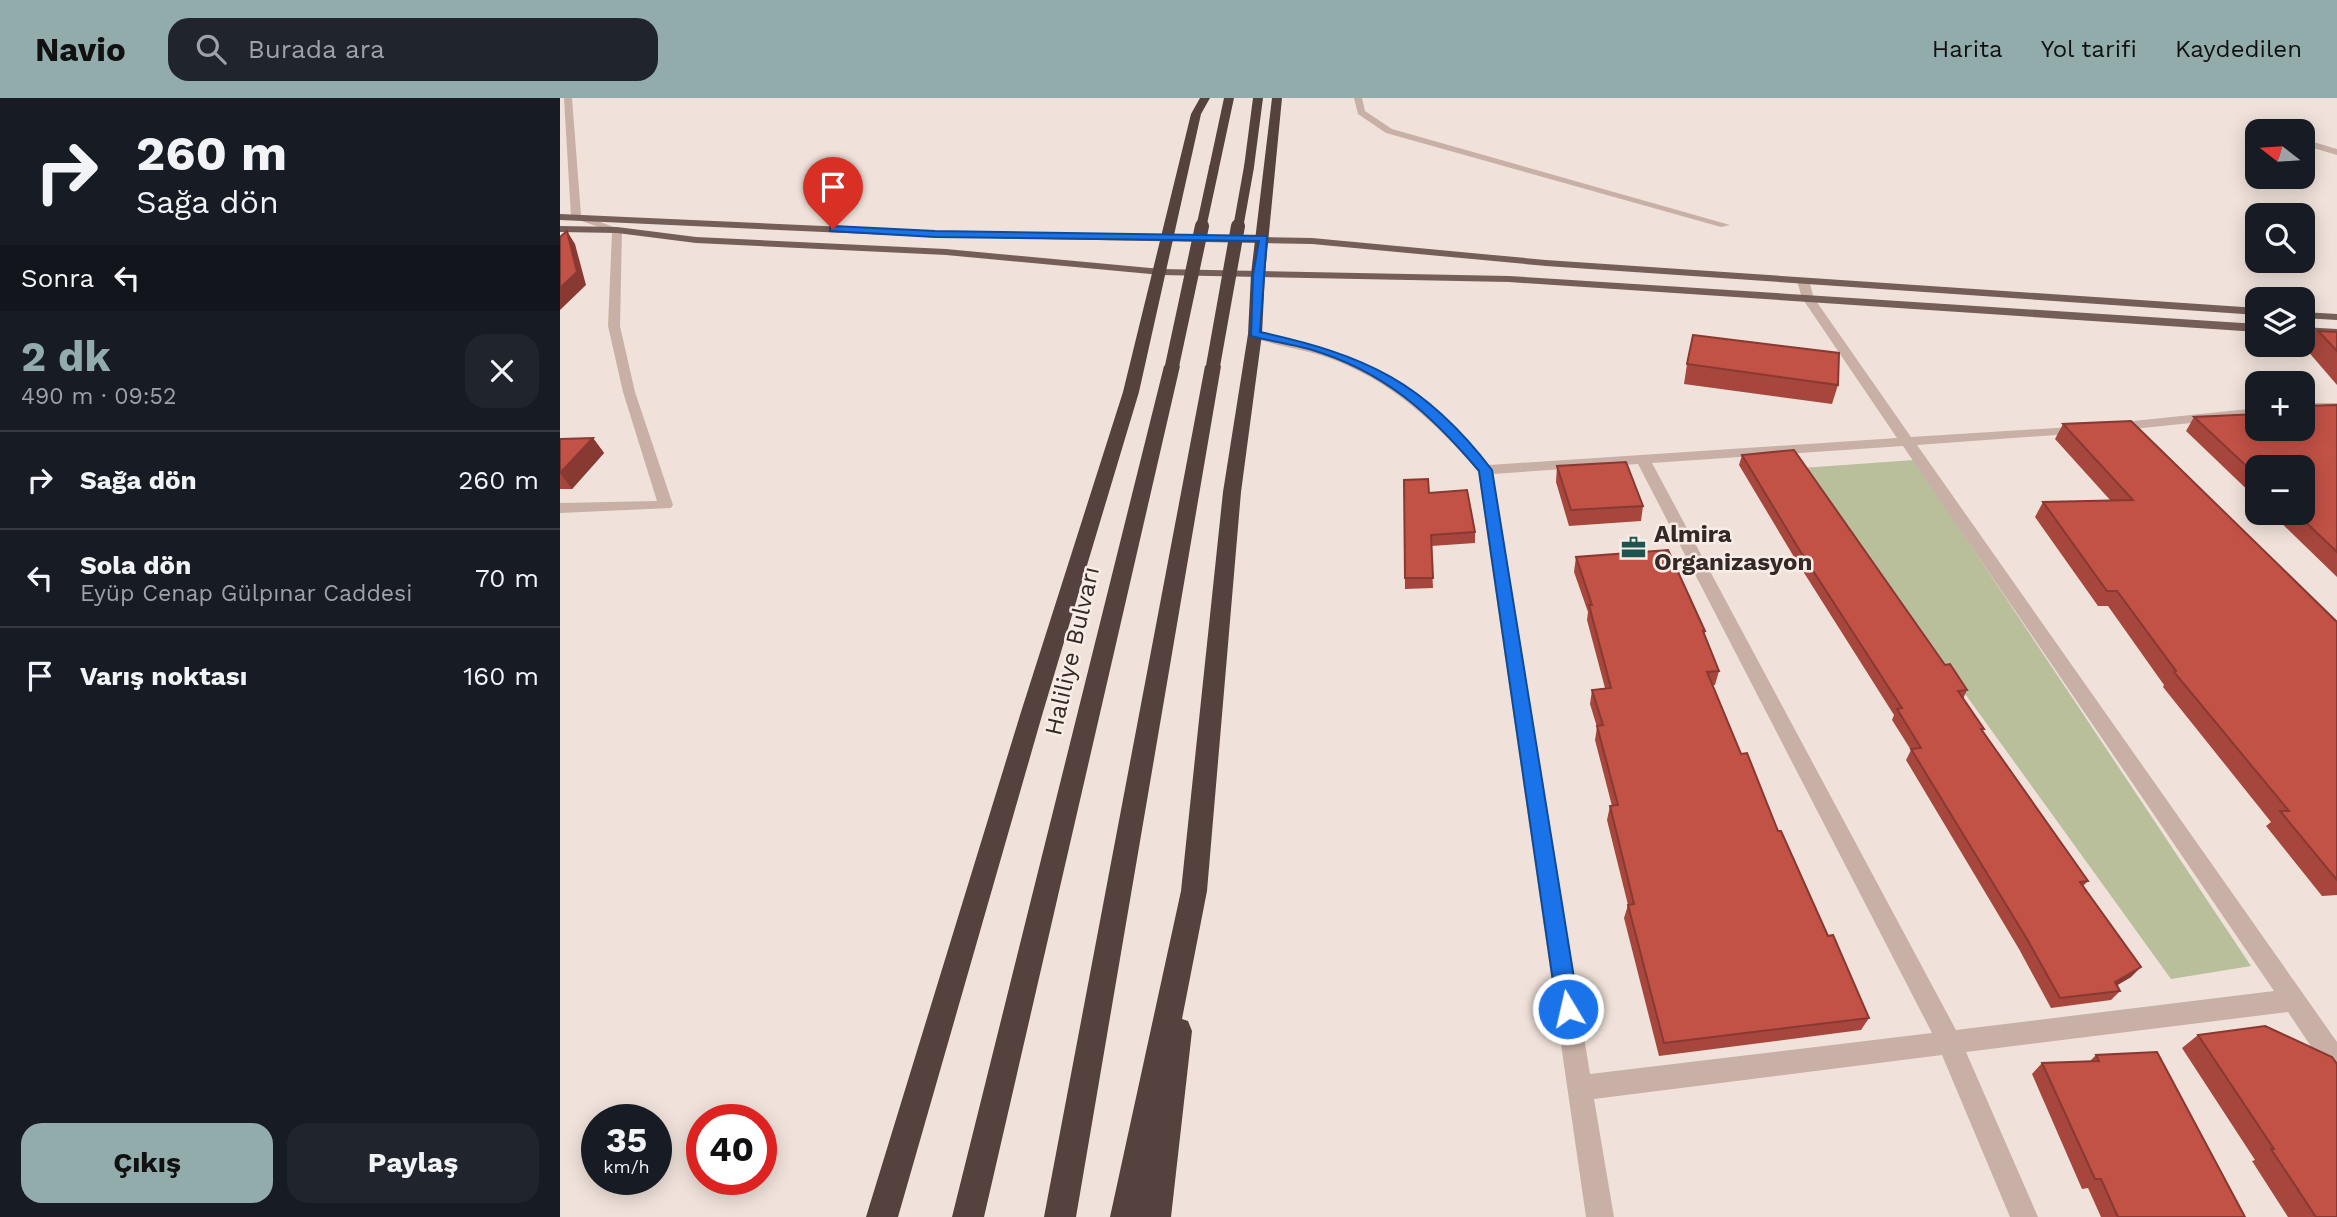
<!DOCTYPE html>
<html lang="tr">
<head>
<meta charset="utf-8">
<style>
	:root { --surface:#171b24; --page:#20242c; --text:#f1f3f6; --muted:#9ea1a6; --line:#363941; --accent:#92abab }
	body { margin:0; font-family:"Work Sans",sans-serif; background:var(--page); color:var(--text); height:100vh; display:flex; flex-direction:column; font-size:26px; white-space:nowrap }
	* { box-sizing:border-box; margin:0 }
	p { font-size:23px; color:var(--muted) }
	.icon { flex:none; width:38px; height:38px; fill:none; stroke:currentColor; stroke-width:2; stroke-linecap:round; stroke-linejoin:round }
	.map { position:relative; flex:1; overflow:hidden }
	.side { display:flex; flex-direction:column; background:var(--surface); width:560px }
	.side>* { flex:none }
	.top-card { background:#171b24; color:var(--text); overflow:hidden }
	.needle { width:46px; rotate:287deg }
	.buttons { position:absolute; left:1685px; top:21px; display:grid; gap:14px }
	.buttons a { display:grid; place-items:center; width:70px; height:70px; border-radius:14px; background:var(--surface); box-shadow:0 4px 18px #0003; font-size:35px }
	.speed { position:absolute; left:21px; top:1006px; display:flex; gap:14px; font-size:35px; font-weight:700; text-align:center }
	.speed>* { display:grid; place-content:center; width:91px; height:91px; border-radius:50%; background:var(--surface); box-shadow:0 4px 18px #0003; line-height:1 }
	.speed small { font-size:18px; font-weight:400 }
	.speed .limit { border:10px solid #d22; background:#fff; color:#111 }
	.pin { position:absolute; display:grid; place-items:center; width:60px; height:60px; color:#fff; margin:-72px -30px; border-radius:50% 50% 50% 0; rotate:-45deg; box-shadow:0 0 7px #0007 }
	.pin .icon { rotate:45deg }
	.me { position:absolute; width:77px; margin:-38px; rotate:351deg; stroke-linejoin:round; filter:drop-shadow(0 0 5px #0008) }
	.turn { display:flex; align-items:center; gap:24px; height:147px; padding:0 21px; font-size:32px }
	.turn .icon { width:91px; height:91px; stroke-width:2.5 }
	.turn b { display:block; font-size:49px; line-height:60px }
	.then { display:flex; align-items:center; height:66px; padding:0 21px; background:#0003; gap:14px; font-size:26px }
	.round { display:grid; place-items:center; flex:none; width:74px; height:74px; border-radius:21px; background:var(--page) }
	.summary { display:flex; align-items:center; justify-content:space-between; height:119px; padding:0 21px }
	h1 { font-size:42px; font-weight:700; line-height:52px; color:var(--accent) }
	.primary-button { display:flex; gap:14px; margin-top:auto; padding:14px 21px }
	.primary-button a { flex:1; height:80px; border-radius:21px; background:var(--accent); color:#111; font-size:28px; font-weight:700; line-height:80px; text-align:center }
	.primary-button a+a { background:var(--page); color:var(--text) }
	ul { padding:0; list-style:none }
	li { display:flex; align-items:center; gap:21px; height:98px; padding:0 21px; border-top:2px solid var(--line) }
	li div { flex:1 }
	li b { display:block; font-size:26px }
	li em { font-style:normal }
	header { display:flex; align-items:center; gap:42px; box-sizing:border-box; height:98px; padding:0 35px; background:var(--accent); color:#111 }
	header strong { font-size:33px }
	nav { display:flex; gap:38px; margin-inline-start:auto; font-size:24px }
	.search { width:490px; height:63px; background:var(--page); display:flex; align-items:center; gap:18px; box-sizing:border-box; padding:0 24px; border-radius:21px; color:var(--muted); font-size:26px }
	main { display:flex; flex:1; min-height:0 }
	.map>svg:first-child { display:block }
</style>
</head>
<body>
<header>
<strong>Navio</strong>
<div class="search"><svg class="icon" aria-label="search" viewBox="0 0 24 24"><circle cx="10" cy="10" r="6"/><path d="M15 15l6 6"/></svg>Burada ara</div>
<nav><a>Harita</a><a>Yol tarifi</a><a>Kaydedilen</a></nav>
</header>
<main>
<section class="side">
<div class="top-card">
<div class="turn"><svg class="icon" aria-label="right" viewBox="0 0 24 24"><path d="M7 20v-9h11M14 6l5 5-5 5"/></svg><div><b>260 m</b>Sağa dön</div></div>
<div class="then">Sonra<svg class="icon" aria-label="left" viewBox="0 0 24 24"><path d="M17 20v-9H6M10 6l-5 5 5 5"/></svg></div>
</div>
<div class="summary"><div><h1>2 dk</h1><p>490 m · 09:52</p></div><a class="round"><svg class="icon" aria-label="close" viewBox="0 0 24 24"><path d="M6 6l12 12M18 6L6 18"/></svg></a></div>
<ul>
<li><svg class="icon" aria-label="right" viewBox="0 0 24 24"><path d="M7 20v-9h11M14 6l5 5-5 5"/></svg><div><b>Sağa dön</b></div><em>260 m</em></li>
<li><svg class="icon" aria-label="left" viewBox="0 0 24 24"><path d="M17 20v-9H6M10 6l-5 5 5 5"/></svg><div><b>Sola dön</b><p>Eyüp Cenap Gülpınar Caddesi</p></div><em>70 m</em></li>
<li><svg class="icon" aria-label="arrive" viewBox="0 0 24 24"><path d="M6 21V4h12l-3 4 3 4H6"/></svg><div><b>Varış noktası</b></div><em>160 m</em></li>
</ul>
<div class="primary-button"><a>Çıkış</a><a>Paylaş</a></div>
</section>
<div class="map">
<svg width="1777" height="1119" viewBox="0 0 1777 1119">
	<rect width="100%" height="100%" fill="#f0e2da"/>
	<path fill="#b8bf9a" d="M 1354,362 L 1691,868 L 1611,881 L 1242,370 Z"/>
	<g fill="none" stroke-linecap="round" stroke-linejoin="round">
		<path fill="#c8b0a6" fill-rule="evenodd" d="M 4,0 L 12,0 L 21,117 L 62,132 L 60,228 L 75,294 L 113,407 L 111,410 L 0,415 L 0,405 L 97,403 L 63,294 L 48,228 L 52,134 L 11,119 Z
			M 794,0 L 802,0 L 805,13 L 832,31 L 1170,127 L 1161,129 L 826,35 L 798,16 Z
			M 1743,41 L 1777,51 L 1777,57 L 1743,47 Z
			M 1243,180 L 1249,183 L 1254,200 L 1351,339 L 1528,328 L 1528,334 L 1523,335 L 1357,347 L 1777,944 L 1777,977 L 1768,974 L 1728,914 L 1406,954 L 1478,1119 L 1450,1119 L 1382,957 L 1034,1001 L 1054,1119 L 1026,1119 L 918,373 C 874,323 829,281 766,259 C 747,252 701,246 689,236 L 695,232 C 807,259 851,281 929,367 L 1337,340 L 1242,200 L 1237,183 ZM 1343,348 L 1714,893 L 1396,932 L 1092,365 ZM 1078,366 L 1372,935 L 1030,976 L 933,376 Z
			M 1743,305 L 1777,305 L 1777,313 L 1743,313 Z
			M 1698,310 L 1698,318 L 1554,333 L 1547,329 L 1554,325 Z"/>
		<path fill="#765e58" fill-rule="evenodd" d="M 0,116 L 375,133 L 752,140 L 986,162 L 1698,210 L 1698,217 L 986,168 L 752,146 L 375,139 L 0,122 Z
			M 0,128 L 57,129 L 136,139 L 386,151 L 601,171 L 949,178 L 1698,226 L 1698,234 L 949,184 L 601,177 L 386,157 L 136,145 L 57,135 L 0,134 Z
			M 1743,214 L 1777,216 L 1777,222 L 1743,220 Z
			M 1743,229 L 1777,231 L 1777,239 L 1743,237 Z"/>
		<path fill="#55423e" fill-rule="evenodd" d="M 640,0 L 650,0 L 641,16 L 579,294 L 483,614 L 338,1119 L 306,1119 L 461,614 L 563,294 L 631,16 Z
			M 664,0 L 674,0 L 659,70 L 654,73 L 649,70 Z
			M 693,0 L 703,0 L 694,69 L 689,72 L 684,69 Z
			M 712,0 L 722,0 L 705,176 L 702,236 L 681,394 L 647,793 L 622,921 L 628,923 L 632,933 L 611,1119 L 550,1119 L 621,793 L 663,394 L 688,236 L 691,176 Z
			M 612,263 L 620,268 L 424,1119 L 392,1119 L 604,268 Z
			M 653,263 L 661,268 L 516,1119 L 484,1119 L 645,268 Z"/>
		<path stroke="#55423e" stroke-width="10" d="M 641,130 L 654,70
			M 678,130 L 689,69"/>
		<path stroke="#55423e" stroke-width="14" d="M 612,268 L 642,128
			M 653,268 L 678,128"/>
	</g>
	<path fill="#a7463c" d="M 1758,233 L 1777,234 L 1777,287 L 1746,251 Z
		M 1127,266 L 1278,287 L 1272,306 L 1124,286 Z
		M 1777,307 L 1777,479 L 1711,415 L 1743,415 L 1698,369 L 1698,402 L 1626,333 L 1634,319 L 1698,331 Z
		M 1503,326 L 1777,524 L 1777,797 L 1762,798 L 1706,728 L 1711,724 L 1603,589 L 1604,587 L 1548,508 L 1538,508 L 1475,419 L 1483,404 L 1551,403 L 1495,341 Z
		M 33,340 L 44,355 L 12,391 L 0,391 L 0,341 Z
		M 1182,357 L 1385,567 L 1407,592 L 1403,601 L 1424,631 L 1423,633 L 1528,783 L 1523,788 L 1571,879 L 1557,887 L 1560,893 L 1551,902 L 1491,910 L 1459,851 L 1346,662 L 1351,652 L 1332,622 L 1334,617 L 1234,459 L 1179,367 Z
		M 997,368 L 1083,408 L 1081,423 L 1009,428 L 996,384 Z
		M 844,382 L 869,395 L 915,434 L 915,445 L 871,448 L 873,490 L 845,491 Z
		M 1016,459 L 1145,533 L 1144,537 L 1159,573 L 1155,587 L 1153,587 L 1181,656 L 1268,838 L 1309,920 L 1301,932 L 1099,958 L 1064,820 L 1068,807 L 1047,722 L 1050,708 L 1052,708 L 1035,642 L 1037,629 L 1030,606 L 1032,592 L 1045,590 L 1027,522 L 1028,514 L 1014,474 Z
		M 1638,937 L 1777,1119 L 1728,1119 L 1692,1063 L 1695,1062 L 1622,950 Z
		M 1536,957 L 1685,1119 L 1541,1119 L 1528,1090 L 1522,1091 L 1472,976 L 1482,965 L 1530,963 Z"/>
	<path fill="#883931" d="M 7,133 L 15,146 L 26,187 L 0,212 L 0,190 Z
		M 33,340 L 44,355 L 12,391 L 0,375 Z
		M 1581,869 L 1571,879 L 1546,894 L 1555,884 Z"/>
	<path fill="#c25146" stroke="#883931" stroke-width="2" d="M 7,133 L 17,174 L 0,190 L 0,139 Z
		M 1758,233 L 1777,234 L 1777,253 Z
		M 1133,237 L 1279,255 L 1278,287 L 1127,266 Z
		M 1777,307 L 1777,454 L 1736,415 L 1743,415 L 1743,369 L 1698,369 L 1698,379 L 1634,319 L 1698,316 L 1698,331 L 1743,331 L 1743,308 Z
		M 1571,323 L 1777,524 L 1777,782 L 1720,713 L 1729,713 L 1614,574 L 1616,573 L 1557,493 L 1547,493 L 1483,404 L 1573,402 L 1503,326 Z
		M 33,340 L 0,375 L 0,341 Z
		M 1234,352 L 1385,567 L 1390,566 L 1407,592 L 1398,593 L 1424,631 L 1421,631 L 1528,783 L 1520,784 L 1581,869 L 1555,884 L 1560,893 L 1500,900 L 1467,841 L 1351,651 L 1361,650 L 1337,611 L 1342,610 L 1237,448 L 1182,357 Z
		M 1066,364 L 1083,408 L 1011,412 L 997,368 Z
		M 868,381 L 869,395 L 907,392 L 915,434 L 871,437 L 873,480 L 845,480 L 844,382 Z
		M 1108,452 L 1145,533 L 1143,533 L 1159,573 L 1147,574 L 1181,656 L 1187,655 L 1218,733 L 1221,733 L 1268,838 L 1273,837 L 1309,920 L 1104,945 L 1068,807 L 1074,806 L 1050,708 L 1058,707 L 1037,628 L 1043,627 L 1032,592 L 1051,590 L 1029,507 L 1032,507 L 1016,459 Z
		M 1705,928 L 1772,959 L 1777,966 L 1777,1119 L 1756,1119 L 1711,1051 L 1714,1051 L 1638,937 Z
		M 1597,954 L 1685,1119 L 1558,1119 L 1541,1081 L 1535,1081 L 1482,965 L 1539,963 L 1536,957 Z"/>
	<path fill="#1a73e8" stroke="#114b97" stroke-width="2" d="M 273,128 L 375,133 L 707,138 L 700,234 C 805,257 865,284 932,372 L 1019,911 L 1016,919 L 1008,922 L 1000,919 L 997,911 L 919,373 C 870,315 824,273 749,251 C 730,246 710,243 691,238 L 693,177 L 699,143 L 375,139 L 270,133 L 270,129 Z"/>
	<defs>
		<symbol id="office-bare" viewBox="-9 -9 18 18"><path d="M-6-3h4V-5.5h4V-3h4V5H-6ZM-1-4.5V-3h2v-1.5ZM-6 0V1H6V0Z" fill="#1e544f" stroke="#f8ede6" stroke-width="2.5" paint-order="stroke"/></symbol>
	</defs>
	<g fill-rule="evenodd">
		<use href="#office-bare" x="1056" y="432" width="35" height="35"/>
	</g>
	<g text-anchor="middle" stroke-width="5" stroke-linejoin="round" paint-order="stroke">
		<g font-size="24" font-weight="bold" fill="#342927" stroke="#f8ede6" text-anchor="start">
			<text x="1094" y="444">Almira<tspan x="1094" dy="28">Organizasyon</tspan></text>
		</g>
		<g font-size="24" fill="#342927" stroke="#f8ede6">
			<text transform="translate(512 553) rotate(-77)" y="8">Haliliye Bulvarı</text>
		</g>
	</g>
</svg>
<div class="buttons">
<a><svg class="needle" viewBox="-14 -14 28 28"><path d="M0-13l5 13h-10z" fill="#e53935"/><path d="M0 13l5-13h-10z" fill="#9ea1a6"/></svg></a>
<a><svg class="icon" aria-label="search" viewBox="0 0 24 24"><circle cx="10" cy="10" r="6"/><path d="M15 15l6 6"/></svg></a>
<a><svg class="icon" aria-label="layers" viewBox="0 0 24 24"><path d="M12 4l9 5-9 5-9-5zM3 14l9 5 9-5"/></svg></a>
<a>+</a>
<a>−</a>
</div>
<div class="speed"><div>35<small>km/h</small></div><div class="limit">40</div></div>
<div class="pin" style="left:273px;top:131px;background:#d93025"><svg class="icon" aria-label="arrive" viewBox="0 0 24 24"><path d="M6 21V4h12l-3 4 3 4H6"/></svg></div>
<svg class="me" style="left:1008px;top:911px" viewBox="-20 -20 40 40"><circle r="17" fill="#1a73e8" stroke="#fff" stroke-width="3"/><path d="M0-11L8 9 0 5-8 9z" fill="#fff"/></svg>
</div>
</main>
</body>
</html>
